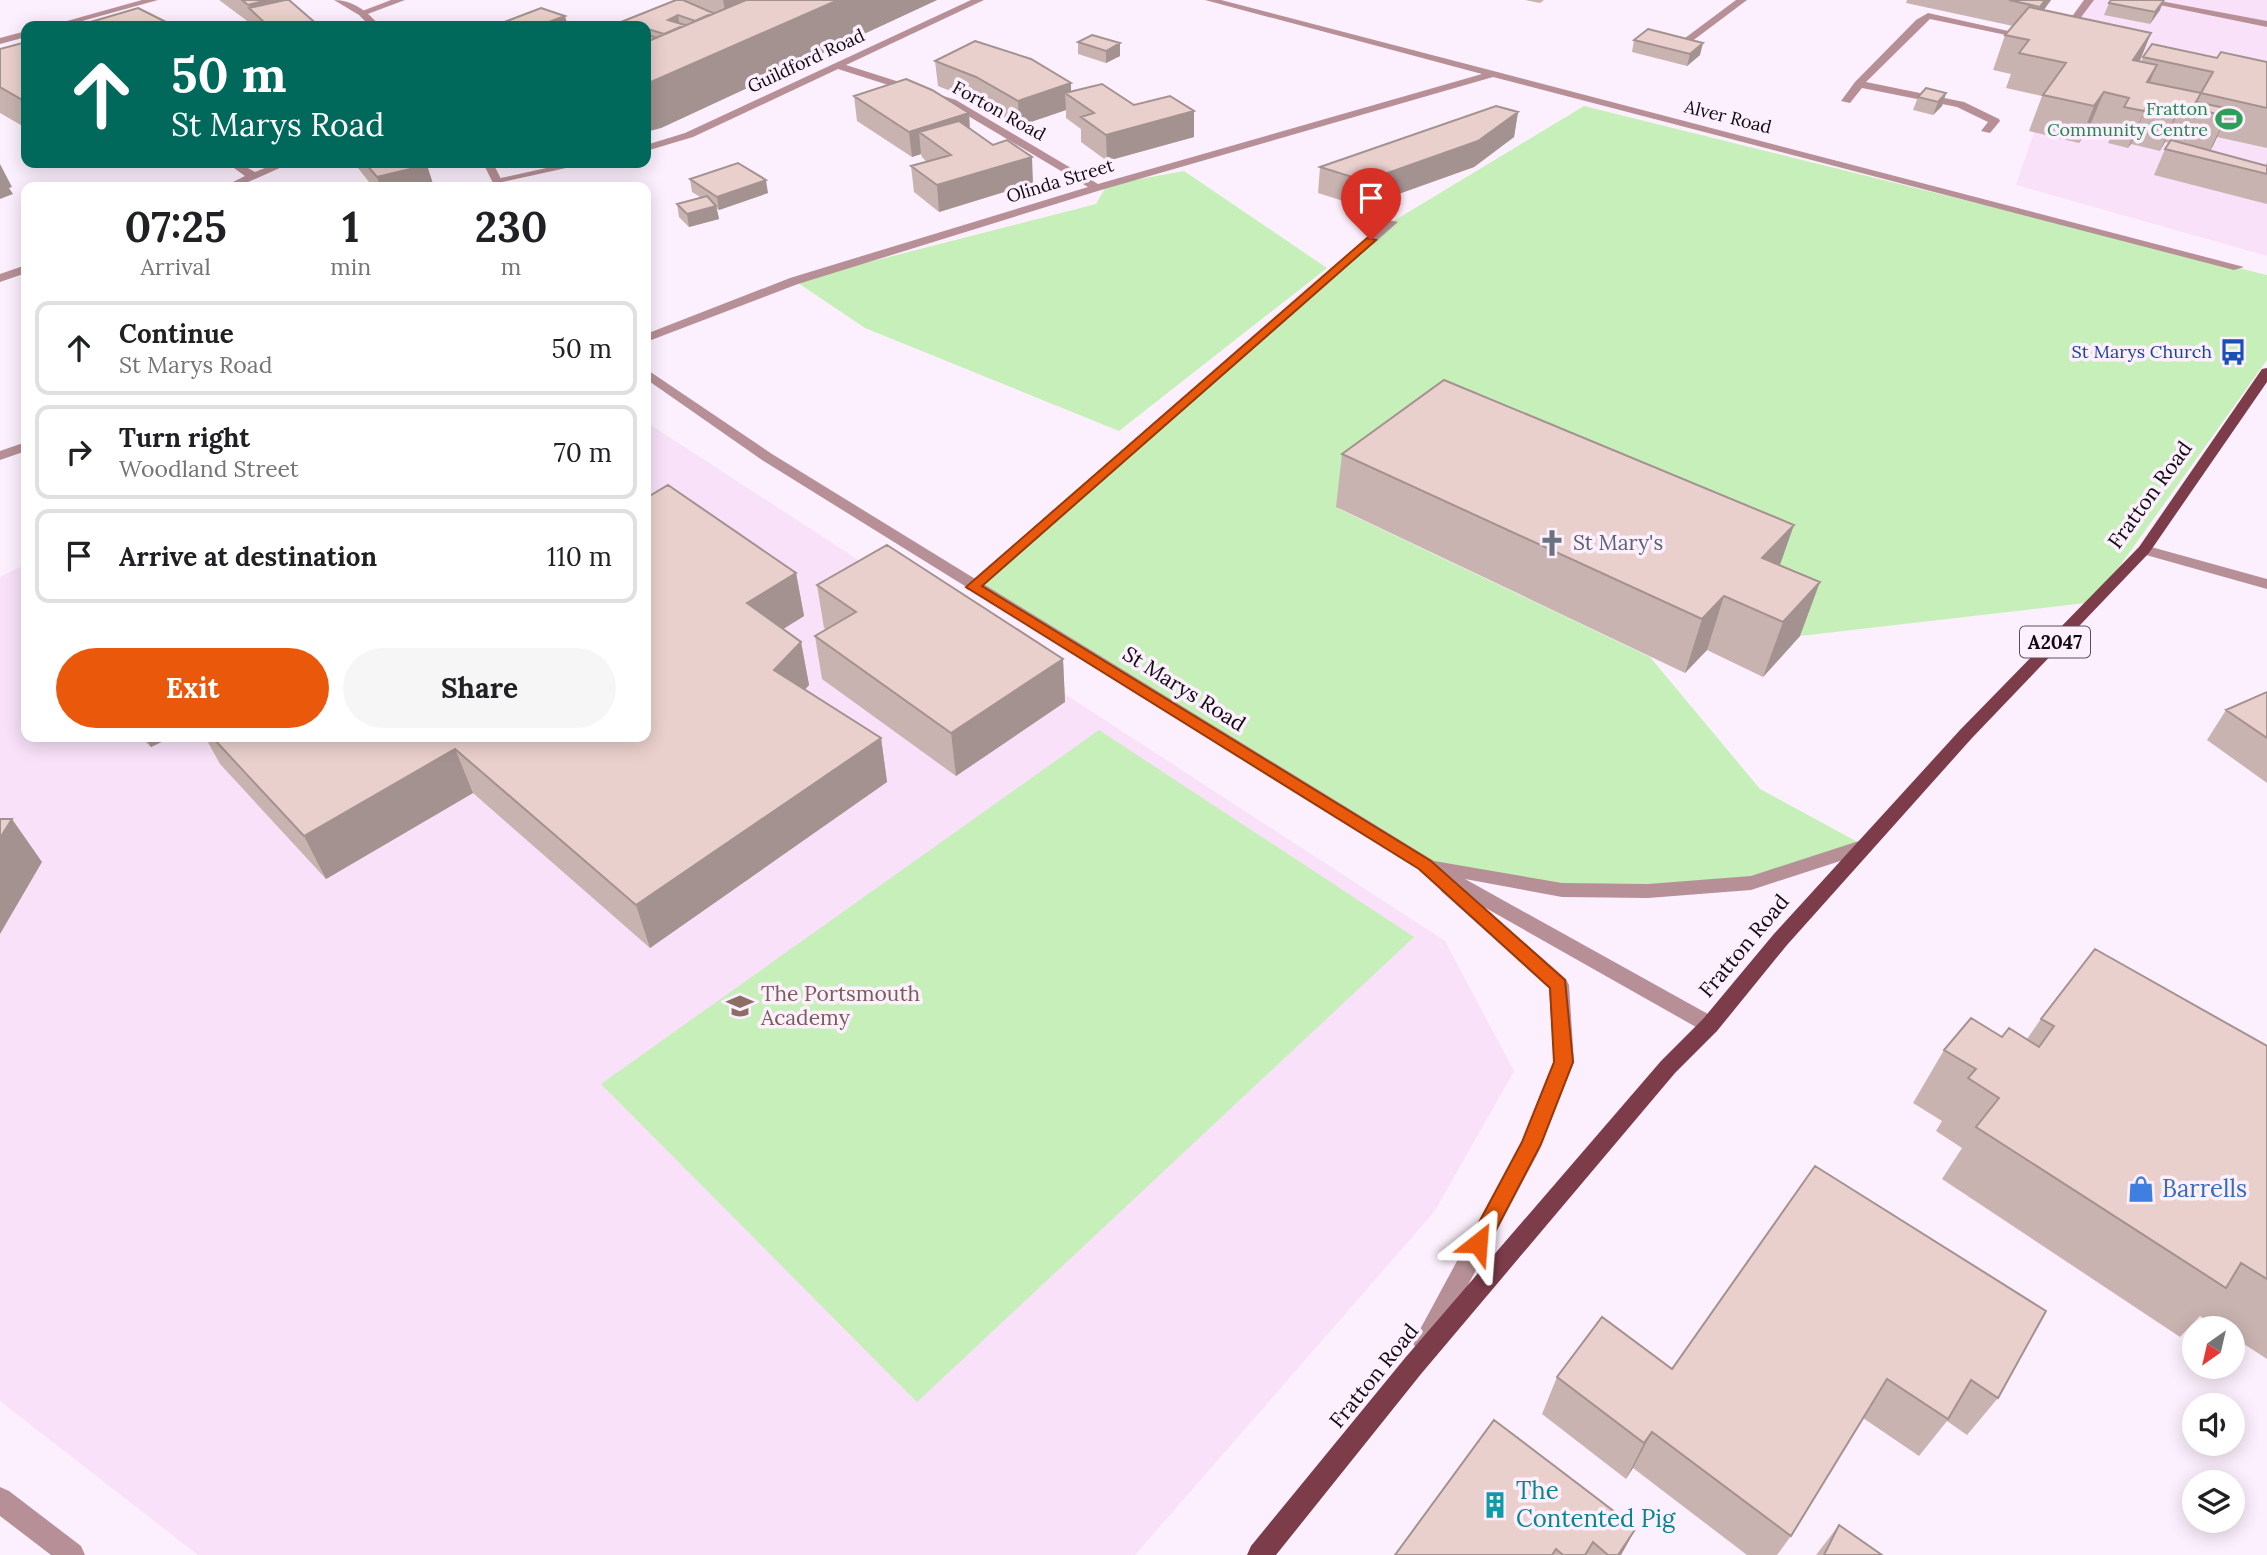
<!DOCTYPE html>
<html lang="en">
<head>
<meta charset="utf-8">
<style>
	:root { --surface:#fff; --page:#f6f6f6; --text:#202124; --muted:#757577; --line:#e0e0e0; --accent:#ea580c }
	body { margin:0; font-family:Lora,serif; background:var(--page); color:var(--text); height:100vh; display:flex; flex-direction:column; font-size:26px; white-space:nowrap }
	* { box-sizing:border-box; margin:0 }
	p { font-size:23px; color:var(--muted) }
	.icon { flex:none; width:38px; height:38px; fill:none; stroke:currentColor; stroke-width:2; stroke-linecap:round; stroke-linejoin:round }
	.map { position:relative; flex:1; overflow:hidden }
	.sheet { position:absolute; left:21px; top:182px; width:630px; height:560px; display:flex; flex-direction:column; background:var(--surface); border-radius:14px; box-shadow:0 4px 18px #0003 }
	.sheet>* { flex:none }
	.hud { position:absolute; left:21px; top:21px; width:630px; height:147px; border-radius:14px; box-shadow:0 4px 18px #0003; background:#00695c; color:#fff; overflow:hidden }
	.needle { width:46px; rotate:214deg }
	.tools { position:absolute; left:2182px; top:1316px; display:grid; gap:14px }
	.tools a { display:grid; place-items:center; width:63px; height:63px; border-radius:50%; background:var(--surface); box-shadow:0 4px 18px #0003; font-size:35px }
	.pin { position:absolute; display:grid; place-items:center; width:60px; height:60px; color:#fff; margin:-72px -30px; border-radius:50% 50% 50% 0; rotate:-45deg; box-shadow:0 0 7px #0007 }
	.pin .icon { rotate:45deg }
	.me { position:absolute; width:77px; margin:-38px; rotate:28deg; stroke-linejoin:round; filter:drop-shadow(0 0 5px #0008) }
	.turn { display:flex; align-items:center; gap:24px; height:147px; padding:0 35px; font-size:32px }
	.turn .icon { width:91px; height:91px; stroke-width:2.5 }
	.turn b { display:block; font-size:49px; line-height:60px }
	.eta { display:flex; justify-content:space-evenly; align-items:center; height:119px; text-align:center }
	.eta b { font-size:42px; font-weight:700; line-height:49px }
	.cta { display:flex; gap:14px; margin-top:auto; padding:14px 35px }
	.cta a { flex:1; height:80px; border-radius:42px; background:var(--accent); color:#fff; font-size:28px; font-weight:700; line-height:80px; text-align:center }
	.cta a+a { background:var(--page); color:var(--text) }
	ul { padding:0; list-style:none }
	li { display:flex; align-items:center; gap:21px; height:94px; margin:0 14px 10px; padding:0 21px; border:4px solid var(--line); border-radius:14px }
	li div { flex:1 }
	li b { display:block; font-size:26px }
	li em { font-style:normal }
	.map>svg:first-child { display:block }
</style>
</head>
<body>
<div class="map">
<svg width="2267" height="1555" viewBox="0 0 2267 1555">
	<rect width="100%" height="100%" fill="#fdf0fe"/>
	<path fill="#f8e1f9" d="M 2094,0 L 2267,0 L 2267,256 L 2016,185 L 2065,42 Z
		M 646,422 L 1445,941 L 1514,1071 L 1435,1211 L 1135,1555 L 198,1555 L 0,1401 L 0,577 L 26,564 L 26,737 L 646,737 Z"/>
	<path fill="#c6efb9" d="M 1584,106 L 2267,275 L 2267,360 L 2094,602 L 1800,636 L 1337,508 L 1650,657 L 1760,789 L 1865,846 L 1751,883 L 1562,890 L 1425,865 L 973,587 L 1392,222 Z
		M 1184,171 L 1327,268 L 1119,431 L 865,328 L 795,281 L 1096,204 L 1107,185 Z
		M 1099,730 L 1414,937 L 917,1402 L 601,1084 Z"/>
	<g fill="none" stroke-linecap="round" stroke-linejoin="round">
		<path fill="#b69096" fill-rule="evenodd" d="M 142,0 L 158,0 L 64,26 L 49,26 Z
			M 391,0 L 405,0 L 365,15 L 357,13 Z
			M 971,0 L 984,0 L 846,65 L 956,100 L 1098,184 L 1482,74 L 1205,0 L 1221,0 L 2244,267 L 2234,270 L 1493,77 L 1101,190 L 798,284 L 646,342 L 646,334 L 790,278 L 1088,187 L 948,104 L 838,69 L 693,137 L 646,151 L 646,145 L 685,133 Z
			M 1736,0 L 1747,0 L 1683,48 L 1677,48 L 1677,44 Z
			M 2084,0 L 2094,0 L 2065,39 L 2059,39 L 2057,37 Z
			M 2135,0 L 2155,0 L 2267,21 L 2267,27 Z
			M 1928,13 L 2035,37 L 2030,40 L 1930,19 L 1866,82 L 1964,102 L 1999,119 L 2000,121 L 1990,133 L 1981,131 L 1988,122 L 1957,107 L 1862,88 L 1850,103 L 1841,101 L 1855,82 L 1916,20 Z
			M 26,31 L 26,37 L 0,44 L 0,38 Z
			M 227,163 L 239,163 L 255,172 L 277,163 L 291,163 L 237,187 L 223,187 L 245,176 Z
			M 569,163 L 589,163 L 498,183 L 492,180 Z
			M 1388,220 L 1398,222 L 978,590 L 968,590 L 965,587 L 968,584 Z
			M 26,265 L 26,273 L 0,282 L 0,274 Z
			M 26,442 L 26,451 L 0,460 L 0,451 Z
			M 2144,545 L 2267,579 L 2267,589 L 2139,553 L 2136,550 Z
			M 0,1487 L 9,1491 L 81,1546 L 85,1555 L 51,1555 L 0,1516 Z"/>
		<path fill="#b69096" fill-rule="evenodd" d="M 334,0 C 353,0 368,12 380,26 L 370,26 L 359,15 Z
			M 483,163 L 493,163 L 505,187 L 495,187 Z
			M 646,369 L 772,454 L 1434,861 L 1562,883 L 1648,884 L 1751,876 L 1865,839 L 1871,841 L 1874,846 L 1871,851 L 1751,890 L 1648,898 L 1562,897 L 1465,879 L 1717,1019 L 1720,1025 L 1717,1031 L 1710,1033 L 1703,1031 L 1484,907 L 1566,979 L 1569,985 L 1574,1062 L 1539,1151 L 1433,1351 L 1425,1354 L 1417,1351 L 1413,1343 L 1417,1335 L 1522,1141 L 1554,1062 L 1549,988 L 1441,891 L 1439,886 L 1441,882 L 762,460 L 646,379 Z"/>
		<path fill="#7c3c4a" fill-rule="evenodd" d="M 2267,368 L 2267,382 L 2149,553 L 1972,738 L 1787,945 L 1717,1031 L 1675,1073 L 1421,1374 L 1276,1555 L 1247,1555 L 1251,1546 L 1405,1358 L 1661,1061 L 1703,1019 L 1773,935 L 1960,730 L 2139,547 L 2262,369 Z"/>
	</g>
	<path fill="#c9b3b0" d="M 219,0 L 289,0 L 319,26 L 254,26 Z
		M 676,0 L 937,0 L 661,128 L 646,26 Z
		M 1525,0 L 1544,0 L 1540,3 Z
		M 1907,0 L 2051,0 L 2043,10 L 2151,33 L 2139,62 L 2141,62 L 2143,57 L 2217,58 L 2267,62 L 2267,148 L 2217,137 L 2210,151 L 2266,165 L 2267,162 L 2267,204 L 2154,175 L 2165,149 L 2169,143 L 2165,142 L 2160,151 L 2131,144 L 2128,148 L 2108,143 L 2112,134 L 2089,128 L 2079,143 L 2029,131 L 2042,96 L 2006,88 L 2011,74 L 1993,70 L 2005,35 L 2013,26 L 1906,3 Z
		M 2109,3 L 2160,10 L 2150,24 L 2104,15 Z
		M 1634,40 L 1700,55 L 1687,66 L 1632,52 Z
		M 26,42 L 26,128 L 0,113 L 0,49 Z
		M 1078,42 L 1120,56 L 1106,63 L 1078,54 Z
		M 935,61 L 1071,83 L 1071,91 L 1134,105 L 1194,137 L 1107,161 L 1081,142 L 1081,129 L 1066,118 L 1066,110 L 1019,126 L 978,102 L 938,86 Z
		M 1946,93 L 1942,106 L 1933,115 L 1913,110 L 1918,97 Z
		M 854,96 L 969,113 L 970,128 L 1033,183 L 939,212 L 914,192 L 911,166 L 927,162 L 922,157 L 921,154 L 912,157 L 857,121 Z
		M 1518,112 L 1514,137 L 1474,167 L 1362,207 L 1318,193 L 1320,167 Z
		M 354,163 L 426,163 L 434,187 L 373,187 Z
		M 690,179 L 768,193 L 719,210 L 717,209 L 719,219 L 689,227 L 679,217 L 677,204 L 700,197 L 692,192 Z
		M 1342,454 L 1780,565 L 1800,636 L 1763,677 L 1707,650 L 1685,673 L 1336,507 Z
		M 651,495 L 796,573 L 804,616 L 783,629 L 801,642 L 809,685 L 805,690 L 881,738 L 887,782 L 650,948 L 473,793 L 326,879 L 220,764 L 205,737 L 646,737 Z
		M 817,585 L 1063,659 L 1065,702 L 956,776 L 822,679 L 815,636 L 826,629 L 824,628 Z
		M 2267,692 L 2267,783 L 2207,740 L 2226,710 Z
		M 140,737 L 172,737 L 151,747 Z
		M 2041,1019 L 2267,1046 L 2267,1359 L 2233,1337 L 2233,1328 L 2219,1328 L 2200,1316 L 2180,1337 L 1942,1179 L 1962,1148 L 1936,1131 L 1942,1121 L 1913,1103 L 1944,1050 L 2027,1039 Z
		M 1815,1166 L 1998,1398 L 1967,1435 L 1947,1421 L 1919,1456 L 1863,1418 L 1791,1536 L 1777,1555 L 1747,1555 L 1633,1468 L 1626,1479 L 1542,1414 L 1557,1377 L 1672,1369 Z
		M 1839,1525 L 1882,1555 L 1816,1555 Z
		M 1636,1528 L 1621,1555 L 1395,1555 Z"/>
	<path fill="#a49290" d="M 267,0 L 288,0 L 250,9 L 248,5 Z
		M 723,0 L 780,0 L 727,22 Z
		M 838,0 L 937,0 L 661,128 L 646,132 L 646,84 Z
		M 2045,0 L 2051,0 L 2041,14 L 2031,30 L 2040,7 Z
		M 2164,0 L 2160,10 L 2150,24 L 2155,12 Z
		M 678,15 L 680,28 L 668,20 Z
		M 565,16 L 568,26 L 538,26 Z
		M 2151,33 L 2137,68 L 2133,60 Z
		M 1120,43 L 1120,56 L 1106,63 L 1106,51 Z
		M 1703,43 L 1700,55 L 1687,66 L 1690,54 Z
		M 2157,65 L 2142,101 L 2147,82 Z
		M 1071,83 L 1071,97 L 1065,93 L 1066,110 L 1019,126 L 1018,101 Z
		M 2104,92 L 2089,128 L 2079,143 L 2094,106 Z
		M 1946,93 L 1942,106 L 1933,115 L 1938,102 Z
		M 2181,106 L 2165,142 L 2160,151 L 2176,114 Z
		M 2146,107 L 2131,144 L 2128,148 L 2144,111 Z
		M 2230,109 L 2213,146 L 2209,152 L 2226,116 Z
		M 1194,111 L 1194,137 L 1107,161 L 1106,135 Z
		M 1518,112 L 1514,137 L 1474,167 L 1362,207 L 1365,181 Z
		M 969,113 L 970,139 L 919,132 L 921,154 L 912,157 L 909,132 Z
		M 1032,157 L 1033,183 L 939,212 L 937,185 Z
		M 0,164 L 12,187 L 9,188 L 13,194 L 0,199 Z
		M 427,165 L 434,187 L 380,187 L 377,177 Z
		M 766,180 L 768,193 L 719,210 L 717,197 Z
		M 716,206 L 719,219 L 689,227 L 687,214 Z
		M 1794,525 L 1775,579 L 1762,558 Z
		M 796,573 L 804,616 L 756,646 L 747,603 Z
		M 1820,582 L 1800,636 L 1763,677 L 1783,622 Z
		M 1724,596 L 1707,650 L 1685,673 L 1702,619 Z
		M 801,642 L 809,685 L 782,713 L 774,670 Z
		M 1063,659 L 1065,702 L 956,776 L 951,733 Z
		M 145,737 L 172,737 L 151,747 Z
		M 881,738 L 887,782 L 650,948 L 636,905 Z
		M 455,749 L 473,793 L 326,879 L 304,836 Z
		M 12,819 L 42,862 L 0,934 L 0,838 Z
		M 1652,1432 L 1633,1468 L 1626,1479 L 1644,1443 Z
		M 1636,1528 L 1621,1555 L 1618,1555 Z"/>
	<path fill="#ead0cd" stroke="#a49290" stroke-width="2" d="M 242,0 L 267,0 L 248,5 Z
		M 285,0 L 289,0 L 319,26 L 268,26 L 249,8 Z
		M 676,0 L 683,0 L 713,13 L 695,21 L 678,15 L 668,20 L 685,25 L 664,34 L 648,29 L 646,30 L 646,26 L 611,26 Z
		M 746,0 L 838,0 L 651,82 L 646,84 L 646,42 Z
		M 2009,0 L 2045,0 L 2040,7 Z
		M 2111,0 L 2164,0 L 2155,12 L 2109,3 Z
		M 2029,7 L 2151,33 L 2133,60 L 2157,65 L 2147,82 L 2201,93 L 2196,102 L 2230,109 L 2226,116 L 2181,106 L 2176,114 L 2146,107 L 2144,111 L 2124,107 L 2129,98 L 2104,92 L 2094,106 L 2043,95 L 2066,63 L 2019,53 L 2029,40 L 2005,35 Z
		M 138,8 L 174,26 L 77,26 Z
		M 541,8 L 565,16 L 538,26 L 494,26 Z
		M 1648,29 L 1703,43 L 1690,54 L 1634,40 Z
		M 646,34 L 656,38 L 646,42 Z
		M 1092,35 L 1120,43 L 1106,51 L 1078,42 Z
		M 975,41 L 1031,59 L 1071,83 L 1018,101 L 976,77 L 935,61 Z
		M 26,42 L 26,102 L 0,87 L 0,49 Z
		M 2152,44 L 2217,58 L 2221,52 L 2267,62 L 2267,108 L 2201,93 L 2213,72 L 2143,57 Z
		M 906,79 L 932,90 L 969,113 L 909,132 L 854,96 Z
		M 1102,84 L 1134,105 L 1170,96 L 1194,111 L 1106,135 L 1081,117 L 1094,113 L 1065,93 Z
		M 1926,88 L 1946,93 L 1938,102 L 1918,97 Z
		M 1496,106 L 1518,112 L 1478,141 L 1365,181 L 1320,167 Z
		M 959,121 L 993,145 L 1007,140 L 1032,157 L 937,185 L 911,166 L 951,155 L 919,132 Z
		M 2171,140 L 2267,166 L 2267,174 L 2165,149 Z
		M 365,163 L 426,163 L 427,165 L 377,177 Z
		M 738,163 L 766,180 L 717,197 L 690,179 Z
		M 707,196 L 716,206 L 687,214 L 677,204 Z
		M 1444,380 L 1794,525 L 1762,558 L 1820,582 L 1783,622 L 1724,596 L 1702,619 L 1342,454 Z
		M 668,485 L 796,573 L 747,603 L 801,642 L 774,670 L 881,738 L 636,905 L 455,749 L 304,836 L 212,737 L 646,737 L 646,491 L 651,495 Z
		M 887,545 L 1063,659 L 951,733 L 815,636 L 856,612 L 817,585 Z
		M 2267,692 L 2267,738 L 2226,710 Z
		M 0,819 L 12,819 L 0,838 Z
		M 2095,949 L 2267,1046 L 2267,1279 L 2241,1263 L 2226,1288 L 1976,1127 L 1999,1098 L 1968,1078 L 1976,1069 L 1944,1050 L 1971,1018 L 2002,1037 L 2009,1028 L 2039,1047 L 2054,1026 L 2041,1019 Z
		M 1815,1166 L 2046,1311 L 1998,1398 L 1971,1380 L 1948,1419 L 1887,1379 L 1791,1536 L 1652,1432 L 1644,1443 L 1557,1377 L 1602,1317 L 1672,1369 Z
		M 1494,1420 L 1636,1528 L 1618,1555 L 1608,1555 L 1593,1542 L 1585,1555 L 1563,1555 L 1556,1549 L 1552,1555 L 1395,1555 Z
		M 1839,1525 L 1882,1555 L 1824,1555 Z"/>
	<path fill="#ea580c" stroke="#983908" stroke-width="2" d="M 1367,238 L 1376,240 L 982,586 L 1431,861 L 1565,980 L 1573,1062 L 1541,1144 L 1486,1249 L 1478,1252 L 1471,1249 L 1468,1243 L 1522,1142 L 1554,1062 L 1550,988 L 1419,869 L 966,587 Z"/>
	<defs>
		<symbol id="stadium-bare" viewBox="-9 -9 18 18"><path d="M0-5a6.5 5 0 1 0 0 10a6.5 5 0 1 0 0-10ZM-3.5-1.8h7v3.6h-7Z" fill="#2e9e5b" stroke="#fdf0fe" stroke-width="2.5" paint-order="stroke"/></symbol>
		<symbol id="bus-bare" viewBox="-9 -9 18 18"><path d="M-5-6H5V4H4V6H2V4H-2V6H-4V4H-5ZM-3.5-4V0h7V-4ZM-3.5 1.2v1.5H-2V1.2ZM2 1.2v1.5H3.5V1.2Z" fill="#1a4fb4" stroke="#fdf0fe" stroke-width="2.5" paint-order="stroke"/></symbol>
		<symbol id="church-bare" viewBox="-9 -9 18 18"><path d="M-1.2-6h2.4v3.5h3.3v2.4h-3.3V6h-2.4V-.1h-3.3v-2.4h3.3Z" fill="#6b7280" stroke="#fdf0fe" stroke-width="2.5" paint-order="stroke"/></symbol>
		<symbol id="school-bare" viewBox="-9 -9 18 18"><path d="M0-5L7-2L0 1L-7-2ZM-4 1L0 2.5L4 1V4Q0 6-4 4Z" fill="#8d6e63" stroke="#fdf0fe" stroke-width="2.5" paint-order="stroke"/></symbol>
		<symbol id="shop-bare" viewBox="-9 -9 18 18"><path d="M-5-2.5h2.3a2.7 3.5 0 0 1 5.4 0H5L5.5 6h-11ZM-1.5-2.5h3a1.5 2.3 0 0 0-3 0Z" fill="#3f7fe0" stroke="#fdf0fe" stroke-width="2.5" paint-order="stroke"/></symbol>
		<symbol id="building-bare" viewBox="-9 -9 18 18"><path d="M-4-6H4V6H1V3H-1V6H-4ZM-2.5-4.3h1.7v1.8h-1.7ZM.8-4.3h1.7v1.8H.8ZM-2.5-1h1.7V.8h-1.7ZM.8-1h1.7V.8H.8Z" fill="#0f9aa8" stroke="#fdf0fe" stroke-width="2.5" paint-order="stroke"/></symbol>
	</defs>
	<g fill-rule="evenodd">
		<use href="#stadium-bare" x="2210" y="100" width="38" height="38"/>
		<use href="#bus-bare" x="2214" y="333" width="38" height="38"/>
		<use href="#church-bare" x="1533" y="524" width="38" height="38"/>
		<use href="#school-bare" x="721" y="987" width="38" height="38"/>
		<use href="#shop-bare" x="2122" y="1170" width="38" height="38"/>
		<use href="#building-bare" x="1476" y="1486" width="38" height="38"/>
	</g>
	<g text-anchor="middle" stroke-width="7" stroke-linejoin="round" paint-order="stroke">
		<g font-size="18" fill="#110b11" stroke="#fdf0fe">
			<text transform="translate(806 61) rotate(-25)" y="6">Guildford Road</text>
			<text transform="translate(999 111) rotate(29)" y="6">Forton Road</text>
			<text transform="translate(1728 117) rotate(14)" y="6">Alver Road</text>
			<text transform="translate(1060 181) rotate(-17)" y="6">Olinda Street</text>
		</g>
		<g font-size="18" fill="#27864d" stroke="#fdf0fe" text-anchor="end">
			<text x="2208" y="115">Fratton<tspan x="2208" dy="21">Community Centre</tspan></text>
		</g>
		<g font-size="18" fill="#164399" stroke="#fdf0fe" text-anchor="end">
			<text x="2212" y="358">St Marys Church</text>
		</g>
		<rect fill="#fdf0fe" stroke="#585058" stroke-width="2" x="2020" y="626.5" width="70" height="31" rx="5"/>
		<g font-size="19" font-weight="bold" fill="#110b11">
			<text x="2055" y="649">A2047</text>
		</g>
		<g font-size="21" fill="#110b11" stroke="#fdf0fe">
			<text transform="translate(2150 495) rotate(-54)" y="7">Fratton Road</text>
			<text transform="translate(1184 689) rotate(32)" y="7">St Marys Road</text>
			<text transform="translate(1744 946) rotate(-50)" y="7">Fratton Road</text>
			<text transform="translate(1374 1376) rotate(-51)" y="7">Fratton Road</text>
		</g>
		<g font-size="21" fill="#5b616d" stroke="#fdf0fe" text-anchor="start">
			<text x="1573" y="550">St Mary's</text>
		</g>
		<g font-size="21" fill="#785e54" stroke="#fdf0fe" text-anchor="start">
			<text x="761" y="1001">The Portsmouth<tspan x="761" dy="24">Academy</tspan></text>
		</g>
		<g font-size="24" fill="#366cbe" stroke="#fdf0fe" text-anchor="start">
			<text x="2162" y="1197">Barrells</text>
		</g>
		<g font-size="24" fill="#0d838f" stroke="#fdf0fe" text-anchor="start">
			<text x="1516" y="1499">The<tspan x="1516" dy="28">Contented Pig</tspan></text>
		</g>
	</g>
</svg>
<div class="tools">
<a><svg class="needle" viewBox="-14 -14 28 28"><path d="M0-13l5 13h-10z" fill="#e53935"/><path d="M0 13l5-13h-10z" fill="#757577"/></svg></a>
<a><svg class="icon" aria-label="sound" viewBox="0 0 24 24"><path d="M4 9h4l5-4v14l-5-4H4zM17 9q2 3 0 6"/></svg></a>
<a><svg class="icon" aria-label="layers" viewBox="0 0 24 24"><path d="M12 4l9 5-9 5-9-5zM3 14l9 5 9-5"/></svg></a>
</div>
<div class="pin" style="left:1371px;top:240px;background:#d93025"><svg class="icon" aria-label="arrive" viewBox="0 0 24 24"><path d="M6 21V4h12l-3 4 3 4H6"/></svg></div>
<svg class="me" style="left:1478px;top:1243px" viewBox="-20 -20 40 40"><path d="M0-17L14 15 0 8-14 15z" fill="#ea580c" stroke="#fff" stroke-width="4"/></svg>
<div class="hud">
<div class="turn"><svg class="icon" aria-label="ahead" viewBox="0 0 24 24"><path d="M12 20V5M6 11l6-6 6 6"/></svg><div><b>50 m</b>St Marys Road</div></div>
</div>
<section class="sheet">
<div class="eta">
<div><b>07:25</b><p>Arrival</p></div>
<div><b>1</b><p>min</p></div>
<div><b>230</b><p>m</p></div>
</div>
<ul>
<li><svg class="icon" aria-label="ahead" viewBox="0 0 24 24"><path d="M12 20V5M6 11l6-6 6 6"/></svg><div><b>Continue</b><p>St Marys Road</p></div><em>50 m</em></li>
<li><svg class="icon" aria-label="right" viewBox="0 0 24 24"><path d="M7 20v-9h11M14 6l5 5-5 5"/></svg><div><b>Turn right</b><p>Woodland Street</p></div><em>70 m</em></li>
<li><svg class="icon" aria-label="arrive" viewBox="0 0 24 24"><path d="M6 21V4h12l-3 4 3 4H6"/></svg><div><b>Arrive at destination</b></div><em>110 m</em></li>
</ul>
<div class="cta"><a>Exit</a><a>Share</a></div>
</section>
</div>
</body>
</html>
